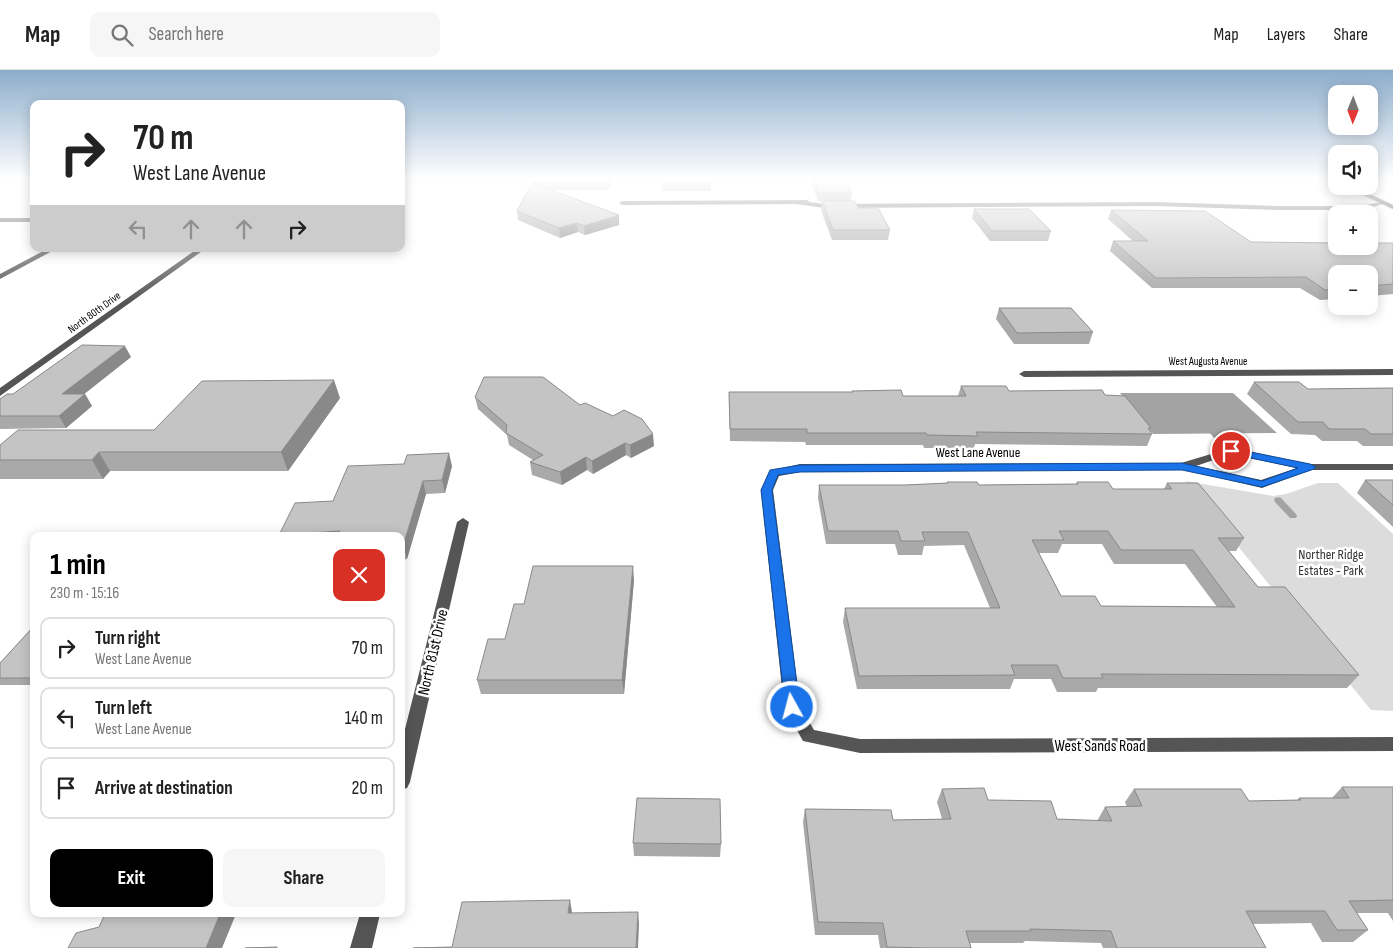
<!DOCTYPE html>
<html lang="en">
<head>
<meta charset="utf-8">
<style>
	:root { --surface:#fff; --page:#f6f6f6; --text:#222; --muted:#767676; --line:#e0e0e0; --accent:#000 }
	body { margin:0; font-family:"Sofia Sans Condensed",sans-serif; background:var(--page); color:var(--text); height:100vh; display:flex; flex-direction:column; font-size:19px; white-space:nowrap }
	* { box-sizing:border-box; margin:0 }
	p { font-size:16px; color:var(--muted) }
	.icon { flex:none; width:28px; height:28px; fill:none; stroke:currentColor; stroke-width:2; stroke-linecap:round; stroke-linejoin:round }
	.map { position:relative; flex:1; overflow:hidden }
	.details { position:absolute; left:30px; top:462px; width:375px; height:385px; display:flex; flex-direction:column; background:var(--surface); border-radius:10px; box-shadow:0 2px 12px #0003 }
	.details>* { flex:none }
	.banner { position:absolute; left:30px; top:30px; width:375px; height:152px; border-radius:10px; box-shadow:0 2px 12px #0003; background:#fff; color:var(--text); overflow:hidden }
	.needle { width:32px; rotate:181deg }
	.controls { position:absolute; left:1328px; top:15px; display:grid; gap:10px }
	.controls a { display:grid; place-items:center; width:50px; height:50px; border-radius:10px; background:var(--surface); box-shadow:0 2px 12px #0003; font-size:25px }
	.pin { position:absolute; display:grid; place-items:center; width:42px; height:42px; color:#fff; margin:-21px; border:2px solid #fff; border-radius:50%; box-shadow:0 1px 5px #0007 }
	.me { position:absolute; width:55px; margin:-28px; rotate:353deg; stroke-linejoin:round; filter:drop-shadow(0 0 4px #0008) }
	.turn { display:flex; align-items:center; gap:18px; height:105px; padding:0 20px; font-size:22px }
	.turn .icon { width:65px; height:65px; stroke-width:2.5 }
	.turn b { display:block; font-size:35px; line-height:42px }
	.lanes { display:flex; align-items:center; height:48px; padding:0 20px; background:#0003; justify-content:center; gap:25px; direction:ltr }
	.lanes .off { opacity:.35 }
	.round { display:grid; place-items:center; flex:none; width:52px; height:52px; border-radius:10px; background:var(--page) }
	.head { display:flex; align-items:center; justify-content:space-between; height:85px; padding:0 20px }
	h1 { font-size:30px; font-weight:700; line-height:38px; color:var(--accent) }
	.action { display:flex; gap:10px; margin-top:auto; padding:10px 20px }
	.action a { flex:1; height:58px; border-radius:10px; background:var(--accent); color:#fff; font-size:20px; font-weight:700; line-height:58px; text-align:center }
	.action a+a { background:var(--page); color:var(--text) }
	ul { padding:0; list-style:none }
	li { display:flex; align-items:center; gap:15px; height:62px; margin:0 10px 8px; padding:0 10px; border:2px solid var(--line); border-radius:10px }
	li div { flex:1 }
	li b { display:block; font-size:19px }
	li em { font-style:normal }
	header { display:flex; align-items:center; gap:30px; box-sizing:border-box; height:70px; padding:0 25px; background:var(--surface); border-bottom:1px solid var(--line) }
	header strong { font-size:24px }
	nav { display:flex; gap:28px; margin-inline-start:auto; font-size:18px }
	.search { width:350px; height:45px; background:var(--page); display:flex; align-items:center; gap:12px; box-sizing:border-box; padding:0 18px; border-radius:10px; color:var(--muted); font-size:19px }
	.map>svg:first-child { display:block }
</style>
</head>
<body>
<header>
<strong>Map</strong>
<div class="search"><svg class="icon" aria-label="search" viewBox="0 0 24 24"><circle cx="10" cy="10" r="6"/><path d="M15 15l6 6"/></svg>Search here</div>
<nav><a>Map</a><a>Layers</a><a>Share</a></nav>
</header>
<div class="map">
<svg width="1393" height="878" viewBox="0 0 1393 878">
	<rect width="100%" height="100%" fill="#fff"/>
	<path fill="#dcdcdc" d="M 1185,411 L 1273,426 L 1286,424 L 1318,413 L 1338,413 L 1393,464 L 1393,641 L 1371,640 Z"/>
	<path fill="#a3a3a3" d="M 1120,323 L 1233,323 L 1277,363 L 1153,364 Z"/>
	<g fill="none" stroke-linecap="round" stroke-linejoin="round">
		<path fill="#a3a3a3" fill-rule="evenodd" d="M 1204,353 L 1210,353 L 1224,368 L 1225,370 L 1224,372 L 1218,372 L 1204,357 L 1203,355 Z
			M 1278,427 L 1281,428 L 1296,444 L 1297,446 L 1296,448 L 1290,448 L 1275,432 L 1274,430 L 1275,428 Z"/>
		<defs>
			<path id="major" d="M 1329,109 L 1336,109 L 1336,113 Z
				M 1344,116 L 1353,116 L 1393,135 L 1393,139 Z"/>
		</defs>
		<use href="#major" stroke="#dbdbdb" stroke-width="2"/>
		<path fill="#555" fill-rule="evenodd" d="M 807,130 L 810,132 L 824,134 L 1156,132 L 1279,136 L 1362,136 L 1384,131 L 1387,133 L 1362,140 L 1279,140 L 1156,136 L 824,138 L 796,134 L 622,135 L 619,133 L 622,131 Z
			M 0,148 L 34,148 L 34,152 L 0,152 Z
			M 47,179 L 56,179 L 0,209 L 0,204 Z
			M 197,179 L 205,179 L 0,326 L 0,318 Z
			M 1393,299 L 1393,305 L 1024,307 L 1019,304 L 1024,301 Z
			M 1231,378 L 1310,394 L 1393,394 L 1393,400 L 1311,400 L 1262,418 L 1182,399 L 800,402 L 779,406 L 773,420 L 800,636 L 814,660 L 860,669 L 1393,667 L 1393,681 L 860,683 L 803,671 L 784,637 L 761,420 L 770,401 L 800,394 L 1181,393 ZM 1231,384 L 1297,398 L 1261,410 L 1196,396 Z
			M 463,448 L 469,452 L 410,712 L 407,718 L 401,720 L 401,675 L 457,452 Z
			M 360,844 L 380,844 L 372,878 L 350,878 Z"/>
		<use href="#major" fill="#000" fill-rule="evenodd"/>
	</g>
	<path fill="#a9a9a9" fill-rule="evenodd" d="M 534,109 L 612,109 L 609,120 L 551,120 L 619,155 L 585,165 L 578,162 L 560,168 L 518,150 L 517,141 L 532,113 Z
		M 711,109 L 711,121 L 662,121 L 662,112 Z
		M 810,109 L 845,109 L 852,123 L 851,131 L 858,138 L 890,160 L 888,170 L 832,170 L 821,140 L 822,131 L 818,131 Z
		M 974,139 L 1051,161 L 1048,171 L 990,171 L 972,148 Z
		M 1111,140 L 1251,172 L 1393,173 L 1393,224 L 1369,226 L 1369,204 L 1336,204 L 1336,229 L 1320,230 L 1300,218 L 1152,218 L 1110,181 L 1113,171 L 1133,171 L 1108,149 Z
		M 999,238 L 1093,262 L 1089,274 L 1014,274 L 996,249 Z
		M 131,287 L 84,324 L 85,324 L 92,336 L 66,358 L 0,359 L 0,329 L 13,324 Z
		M 1254,312 L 1308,319 L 1393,318 L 1393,376 L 1363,376 L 1357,371 L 1322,371 L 1315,365 L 1291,364 L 1247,324 Z
		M 961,316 L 1009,321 L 1105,325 L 1151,358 L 1150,361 L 1152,364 L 1147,376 L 975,374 L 974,378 L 924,378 L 923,375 L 806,375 L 805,372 L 730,371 L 729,322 L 852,322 L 852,321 L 903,326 L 958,326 Z
		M 475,327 L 580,335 L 654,376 L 631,388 L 626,385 L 593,404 L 587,400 L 562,415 L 532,405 L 530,392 L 533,390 L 509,375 L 507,365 L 478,339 Z
		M 340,328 L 288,401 L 110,401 L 103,409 L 0,409 L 0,375 L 154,360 Z
		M 452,396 L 445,423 L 426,424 L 407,489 L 401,490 L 401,466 L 279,466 L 279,465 L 333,431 Z
		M 1365,410 L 1393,410 L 1393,457 L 1357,423 Z
		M 947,412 L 979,415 L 1076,414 L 1077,412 L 1113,419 L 1164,419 L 1167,413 L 1244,468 L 1236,481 L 1229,481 L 1258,517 L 1359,605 L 1347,618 L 1098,618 L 1096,622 L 1057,622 L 1051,609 L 1014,609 L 1010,619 L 857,619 L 843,552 L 845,538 L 990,538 L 964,475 L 924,476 L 922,485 L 898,485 L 895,474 L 826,474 L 818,428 L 819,415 L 905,415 L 946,414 ZM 1062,474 L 1102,474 L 1114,494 L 1185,494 L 1217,537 L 1101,536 L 1061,526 L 1039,483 L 1058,483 Z
		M 634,510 L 624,624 L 481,624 L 477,610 L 505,569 L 524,534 Z
		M 34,556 L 34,615 L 0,615 L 0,593 Z
		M 1342,717 L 1393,717 L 1393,851 L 1388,843 L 1357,843 L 1368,860 L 1353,872 L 1322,872 L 1311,853 L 1253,854 L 1266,878 L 1103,878 L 1101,873 L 1025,871 L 1023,873 L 970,873 L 971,878 L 880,878 L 878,865 L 815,865 L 803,752 L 805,739 L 893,750 L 942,749 L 937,732 L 942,719 L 988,730 L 1057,749 L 1097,751 L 1105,737 L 1127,737 L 1125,732 L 1134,719 L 1249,731 L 1297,730 L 1299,728 L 1332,728 Z
		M 633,773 L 721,774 L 720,787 L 634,786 Z"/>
	<path fill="#898989" d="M 610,109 L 612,109 L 609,120 L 609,112 Z
		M 619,145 L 619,155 L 585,165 L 584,156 Z
		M 577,153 L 578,162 L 560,168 L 559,158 Z
		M 125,276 L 131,287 L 69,336 L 62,324 Z
		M 334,310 L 340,328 L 288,401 L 281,382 Z
		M 85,324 L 92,336 L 66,358 L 59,346 Z
		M 653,364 L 654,376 L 631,388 L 630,375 Z
		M 625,373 L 626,385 L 593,404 L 592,391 Z
		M 99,382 L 110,401 L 103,409 L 92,390 Z
		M 449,383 L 452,396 L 445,423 L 442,410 Z
		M 586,387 L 587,400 L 562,415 L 560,402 Z
		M 423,411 L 426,424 L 407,489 L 403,476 Z
		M 633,496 L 634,510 L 624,624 L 622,610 Z
		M 570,830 L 572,842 L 571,855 L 568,843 Z
		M 638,842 L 639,854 L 638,878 L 636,878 Z
		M 220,844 L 236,844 L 222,878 L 206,878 Z"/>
	<path fill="#c4c4c4" stroke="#898989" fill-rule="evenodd" d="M 534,109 L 610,109 L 609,112 L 532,112 Z
		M 662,109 L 711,109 L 711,112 L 662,112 Z
		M 814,109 L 845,109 L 852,123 L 819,123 Z
		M 532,113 L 619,145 L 584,156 L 577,153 L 559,158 L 517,141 Z
		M 822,131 L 855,131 L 858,138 L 878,138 L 890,160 L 833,160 Z
		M 974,139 L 1029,139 L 1051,161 L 992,161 Z
		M 1111,140 L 1205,141 L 1251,172 L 1336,173 L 1336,176 L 1369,176 L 1369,173 L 1393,173 L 1393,214 L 1369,216 L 1369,204 L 1336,204 L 1336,219 L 1325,220 L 1306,207 L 1156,208 L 1113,171 L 1148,171 Z
		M 999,238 L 1071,238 L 1093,262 L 1017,263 Z
		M 82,275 L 125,276 L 62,324 L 85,324 L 59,346 L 0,346 L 0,329 L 7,324 L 13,324 Z
		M 484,307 L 543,307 L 580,335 L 585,333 L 613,346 L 624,340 L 642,349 L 653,364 L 630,375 L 625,373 L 592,391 L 586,387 L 560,402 L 530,392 L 543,385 L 506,363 L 507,355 L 475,327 Z
		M 334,310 L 281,382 L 99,382 L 92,390 L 0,390 L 0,375 L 18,360 L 154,360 L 202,311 Z
		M 1254,312 L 1299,312 L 1308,319 L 1393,318 L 1393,364 L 1371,364 L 1365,359 L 1329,359 L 1323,352 L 1298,352 Z
		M 961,316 L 1006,316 L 1009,321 L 1102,320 L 1105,325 L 1125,326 L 1151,358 L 1148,358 L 1152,364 L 976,362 L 978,366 L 927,365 L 926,363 L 807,363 L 807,359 L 730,359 L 729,322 L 853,322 L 852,321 L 901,320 L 903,326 L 966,326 Z
		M 449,383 L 442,410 L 423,411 L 403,476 L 401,476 L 401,466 L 338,466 L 340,461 L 279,465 L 295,433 L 333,431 L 348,396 L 404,394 L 407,385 Z
		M 1365,410 L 1393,410 L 1393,435 Z
		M 947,412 L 977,412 L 979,415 L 1078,414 L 1077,412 L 1108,412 L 1113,419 L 1172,419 L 1167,413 L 1198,413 L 1244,468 L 1218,468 L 1258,517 L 1285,517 L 1359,605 L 1101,604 L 1103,608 L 1063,608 L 1057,595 L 1011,595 L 1015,605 L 859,606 L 845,538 L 1000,538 L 968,462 L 922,462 L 925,471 L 901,471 L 898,461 L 828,461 L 819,415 L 905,415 L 948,413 ZM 1059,461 L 1108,461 L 1121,480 L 1193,480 L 1235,537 L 1101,536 L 1095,526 L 1061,526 L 1032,470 L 1064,470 Z
		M 533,496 L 633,496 L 622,610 L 477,610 L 488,569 L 505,569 L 514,534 L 524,534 Z
		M 34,556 L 34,608 L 0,608 L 0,593 Z
		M 1342,717 L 1393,717 L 1393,830 L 1349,831 L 1368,860 L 1337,860 L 1325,841 L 1246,841 L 1266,878 L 1117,878 L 1111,861 L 1030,859 L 1031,861 L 966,861 L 971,878 L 928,878 L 887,877 L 883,853 L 818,852 L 805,739 L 891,740 L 893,750 L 951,749 L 942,719 L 984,718 L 988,730 L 1051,731 L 1057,749 L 1112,751 L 1105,737 L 1142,736 L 1134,719 L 1241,719 L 1249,731 L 1301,730 L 1299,728 L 1349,728 Z
		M 637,728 L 720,729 L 721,774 L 633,773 Z
		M 570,830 L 568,843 L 638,842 L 636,878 L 413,878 L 452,877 L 462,832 Z
		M 105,844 L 220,844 L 206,878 L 68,878 L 76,863 L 99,857 Z
		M 277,877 L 277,878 L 245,878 Z"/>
	<linearGradient id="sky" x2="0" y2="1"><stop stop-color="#8cadcc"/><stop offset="0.47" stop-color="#fff"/><stop offset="1" stop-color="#fff" stop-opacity="0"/></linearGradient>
	<rect width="1393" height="232" fill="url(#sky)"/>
	<path fill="#1a73e8" stroke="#114b97" d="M 1231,378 L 1310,394 L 1316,397 L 1314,399 L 1262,417 L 1182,400 L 800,402 L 778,405 L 772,420 L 800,637 L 798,641 L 792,643 L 787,641 L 785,637 L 761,420 L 770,400 L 800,395 L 1182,393 L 1262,411 L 1298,398 L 1227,383 L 1225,381 Z"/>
	<g text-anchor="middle" stroke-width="5" stroke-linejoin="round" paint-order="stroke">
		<g font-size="11" fill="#000" stroke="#fff">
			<text transform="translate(94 242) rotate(-36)" y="4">North 80th Drive</text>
			<text x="1208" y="295">West Augusta Avenue</text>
		</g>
		<g font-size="14" fill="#000" stroke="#fff">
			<text x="978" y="387">West Lane Avenue</text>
		</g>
		<g font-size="14" fill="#333" stroke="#fff">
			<text x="1331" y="489">Norther Ridge<tspan x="1331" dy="16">Estates - Park</tspan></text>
		</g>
		<g font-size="16" fill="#000" stroke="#fff">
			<text transform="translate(432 582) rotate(-77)" y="6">North 81st Drive</text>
			<text x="1100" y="681">West Sands Road</text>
		</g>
	</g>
</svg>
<div class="controls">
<a><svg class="needle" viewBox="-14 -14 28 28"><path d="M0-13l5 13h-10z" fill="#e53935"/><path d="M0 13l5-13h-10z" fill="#767676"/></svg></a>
<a><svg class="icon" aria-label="sound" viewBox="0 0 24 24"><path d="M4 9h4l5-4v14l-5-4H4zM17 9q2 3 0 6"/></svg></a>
<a>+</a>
<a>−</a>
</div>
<div class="pin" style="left:1231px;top:381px;background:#d93025"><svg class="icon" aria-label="arrive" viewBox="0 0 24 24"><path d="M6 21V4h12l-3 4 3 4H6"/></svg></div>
<svg class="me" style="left:792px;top:637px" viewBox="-20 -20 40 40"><circle r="17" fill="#1a73e8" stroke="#fff" stroke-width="3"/><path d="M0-11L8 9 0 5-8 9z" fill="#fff"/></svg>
<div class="banner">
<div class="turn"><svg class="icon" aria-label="right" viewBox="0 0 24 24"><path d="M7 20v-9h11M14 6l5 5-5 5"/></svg><div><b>70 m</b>West Lane Avenue</div></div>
<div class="lanes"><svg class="icon off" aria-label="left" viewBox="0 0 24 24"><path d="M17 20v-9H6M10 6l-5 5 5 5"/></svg><svg class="icon off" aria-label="ahead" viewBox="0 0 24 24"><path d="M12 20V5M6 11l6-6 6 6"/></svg><svg class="icon off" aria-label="ahead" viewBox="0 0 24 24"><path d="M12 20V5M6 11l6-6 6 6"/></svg><svg class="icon" aria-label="right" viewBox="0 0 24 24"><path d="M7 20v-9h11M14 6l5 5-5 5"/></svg></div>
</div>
<section class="details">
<div class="head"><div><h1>1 min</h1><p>230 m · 15:16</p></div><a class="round" style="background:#d93025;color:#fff"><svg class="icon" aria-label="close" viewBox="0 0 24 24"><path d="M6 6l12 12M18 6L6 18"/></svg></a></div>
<ul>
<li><svg class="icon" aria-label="right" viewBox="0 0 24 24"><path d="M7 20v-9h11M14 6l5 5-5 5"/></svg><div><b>Turn right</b><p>West Lane Avenue</p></div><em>70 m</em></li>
<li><svg class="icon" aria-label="left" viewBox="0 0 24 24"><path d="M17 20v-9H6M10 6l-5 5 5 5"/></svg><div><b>Turn left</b><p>West Lane Avenue</p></div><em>140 m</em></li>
<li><svg class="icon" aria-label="arrive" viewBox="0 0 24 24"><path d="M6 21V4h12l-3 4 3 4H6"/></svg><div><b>Arrive at destination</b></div><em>20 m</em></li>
</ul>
<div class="action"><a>Exit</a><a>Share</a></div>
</section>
</div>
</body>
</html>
